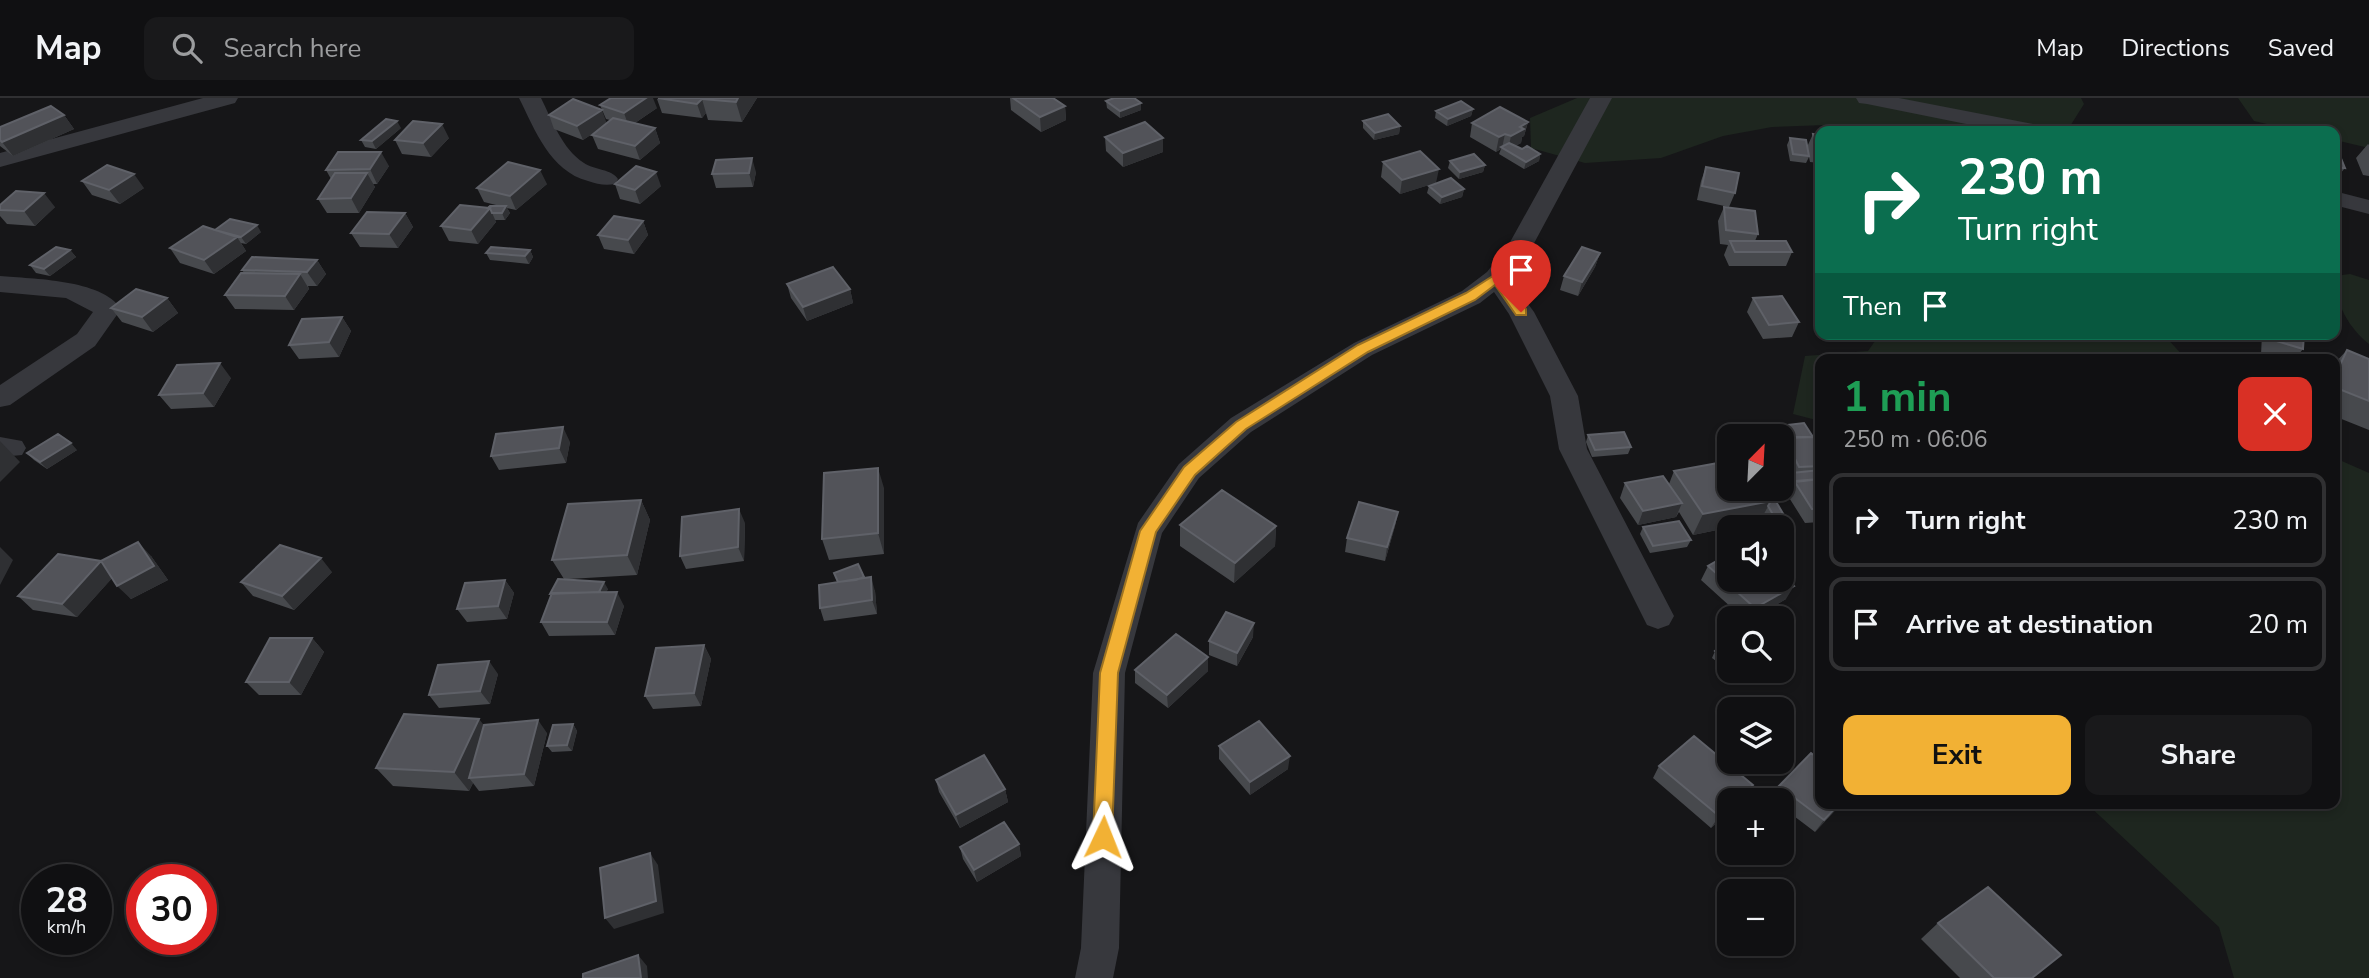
<!DOCTYPE html>
<html lang="en">
<head>
<meta charset="utf-8">
<style>
	:root { --surface:#101012; --page:#19191b; --text:#f1f3f6; --muted:#9c9d9f; --line:#303032; --accent:#f2b134 }
	body { margin:0; font-family:"Nunito Sans",sans-serif; background:var(--page); color:var(--text); height:100vh; display:flex; flex-direction:column; font-size:26px; white-space:nowrap }
	* { box-sizing:border-box; margin:0 }
	p { font-size:23px; color:var(--muted) }
	.icon { flex:none; width:38px; height:38px; fill:none; stroke:currentColor; stroke-width:2; stroke-linecap:round; stroke-linejoin:round }
	.map { position:relative; flex:1; overflow:hidden }
	.panel { position:absolute; left:1815px; top:256px; width:525px; height:455px; display:flex; flex-direction:column; background:var(--surface); border-radius:14px; box-shadow:0 4px 10px #0003,0 0 0 2px var(--line) }
	.panel>* { flex:none }
	.guide { position:absolute; left:1815px; top:28px; width:525px; height:214px; border-radius:14px; box-shadow:0 4px 10px #0003,0 0 0 2px var(--line); background:#0b6e4f; color:#fff; overflow:hidden }
	.needle { width:46px; rotate:24deg }
	.tools { position:absolute; left:1717px; top:326px; display:grid; gap:14px }
	.tools a { display:grid; place-items:center; width:77px; height:77px; border-radius:14px; background:var(--surface); box-shadow:0 4px 10px #0003,0 0 0 2px var(--line); font-size:35px }
	.speed { position:absolute; left:21px; top:766px; display:flex; gap:14px; font-size:35px; font-weight:700; text-align:center }
	.speed>* { display:grid; place-content:center; width:91px; height:91px; border-radius:50%; background:var(--surface); box-shadow:0 4px 10px #0003,0 0 0 2px var(--line); line-height:1 }
	.speed small { font-size:18px; font-weight:400 }
	.speed .limit { border:10px solid #d22; background:#fff; color:#111 }
	.pin { position:absolute; display:grid; place-items:center; width:60px; height:60px; color:#fff; margin:-72px -30px; border-radius:50% 50% 50% 0; rotate:-45deg; box-shadow:0 0 7px #0007 }
	.pin .icon { rotate:45deg }
	.me { position:absolute; width:77px; margin:-38px; rotate:2deg; stroke-linejoin:round; filter:drop-shadow(0 0 5px #0008) }
	.turn { display:flex; align-items:center; gap:24px; height:147px; padding:0 28px; font-size:32px }
	.turn .icon { width:91px; height:91px; stroke-width:2.5 }
	.turn b { display:block; font-size:49px; line-height:60px }
	.then { display:flex; align-items:center; height:66px; padding:0 28px; background:#0003; gap:14px; font-size:26px }
	.round { display:grid; place-items:center; flex:none; width:74px; height:74px; border-radius:14px; background:var(--page) }
	.head { display:flex; align-items:center; justify-content:space-between; height:119px; padding:0 28px }
	h1 { font-size:42px; font-weight:700; line-height:52px; color:#1e9e55 }
	.action { display:flex; gap:14px; margin-top:auto; padding:14px 28px }
	.action a { flex:1; height:80px; border-radius:14px; background:var(--accent); color:#111; font-size:28px; font-weight:700; line-height:80px; text-align:center }
	.action a+a { background:var(--page); color:var(--text) }
	ul { padding:0; list-style:none }
	li { display:flex; align-items:center; gap:21px; height:94px; margin:0 14px 10px; padding:0 14px; border:4px solid var(--line); border-radius:14px }
	li div { flex:1 }
	li b { display:block; font-size:26px }
	li em { font-style:normal }
	header { display:flex; align-items:center; gap:42px; box-sizing:border-box; height:98px; padding:0 35px; background:var(--surface); border-bottom:2px solid var(--line) }
	header strong { font-size:33px }
	nav { display:flex; gap:38px; margin-inline-start:auto; font-size:24px }
	.search { width:490px; height:63px; background:var(--page); display:flex; align-items:center; gap:18px; box-sizing:border-box; padding:0 24px; border-radius:14px; color:var(--muted); font-size:26px }
	.map>svg:first-child { display:block }
</style>
</head>
<body>
<header>
<strong>Map</strong>
<div class="search"><svg class="icon" aria-label="search" viewBox="0 0 24 24"><circle cx="10" cy="10" r="6"/><path d="M15 15l6 6"/></svg>Search here</div>
<nav><a>Map</a><a>Directions</a><a>Saved</a></nav>
</header>
<div class="map">
<svg width="2369" height="880" viewBox="0 0 2369 880">
	<rect width="100%" height="100%" fill="#161618"/>
	<path fill="#1e261f" d="M 1577,0 L 2081,0 L 2084,6 L 2067,33 L 1906,33 L 1853,26 L 1772,29 L 1723,38 L 1661,60 L 1585,65 L 1531,50 L 1530,20 Z
		M 2238,0 L 2369,0 L 2369,50 L 2335,42 L 2334,33 L 2297,33 L 2254,23 Z
		M 2350,176 L 2369,182 L 2369,246 C 2349,230 2334,204 2335,178 Z
		M 1880,236 L 2163,236 L 2186,261 L 1820,261 L 1820,323 L 1793,316 L 1805,258 L 1868,253 Z
		M 2335,360 L 2369,375 L 2369,880 L 2234,880 L 2219,829 L 2086,705 L 2334,705 Z"/>
	<g fill="none" stroke-linecap="round" stroke-linejoin="round">
		<path fill="#37383d" fill-rule="evenodd" d="M 203,0 L 238,0 L 235,5 L 0,69 L 0,55 Z
			M 519,0 L 541,0 C 552,22 562,51 584,65 C 594,72 612,71 618,81 L 615,86 C 605,88 597,86 588,83 C 550,73 535,32 519,0 Z
			M 1590,0 L 1612,0 L 1532,149 L 1509,180 L 1534,214 L 1578,298 L 1587,351 L 1674,518 L 1669,527 L 1658,531 L 1647,527 L 1559,351 L 1550,298 L 1509,216 L 1494,194 L 1480,205 L 1372,257 L 1251,334 L 1199,380 L 1162,435 L 1125,575 L 1119,850 L 1113,880 L 1075,880 L 1081,850 L 1093,575 L 1138,425 L 1179,366 L 1231,320 L 1354,245 L 1462,193 L 1487,174 L 1509,146 Z
			M 1856,0 L 1899,0 L 2033,26 L 2041,28 L 2044,33 L 2001,33 L 1867,6 L 1859,5 Z
			M 2334,93 L 2369,102 L 2369,116 L 2334,107 Z
			M 0,178 C 32,181 102,181 121,211 L 95,248 L 10,307 L 0,309 L 0,287 L 77,236 L 93,214 L 66,200 L 0,194 Z
			M 0,339 L 22,343 L 26,350 L 22,357 L 0,359 Z"/>
	</g>
	<path fill="#47494d" d="M 757,0 L 742,24 L 708,22 L 706,15 L 702,20 L 662,15 L 657,1 Z
		M 1010,0 L 1053,0 L 1065,8 L 1066,22 L 1041,34 L 1011,12 Z
		M 1106,3 L 1141,5 L 1141,12 L 1120,20 L 1107,10 Z
		M 600,7 L 657,10 L 635,25 L 655,30 L 660,45 L 640,62 L 598,51 L 592,37 L 601,30 L 583,42 L 554,31 L 549,17 L 607,25 L 610,22 L 606,21 Z
		M 1473,11 L 1471,18 L 1447,28 L 1435,20 L 1436,13 Z
		M 64,17 L 74,31 L 13,58 L 0,48 L 0,29 Z
		M 1363,23 L 1400,28 L 1399,36 L 1374,42 L 1363,30 Z
		M 1528,24 L 1524,38 L 1522,39 L 1521,45 L 1515,48 L 1522,51 L 1540,56 L 1539,63 L 1524,71 L 1499,56 L 1501,51 L 1496,54 L 1470,39 L 1472,25 Z
		M 401,30 L 376,51 L 365,49 L 361,42 Z
		M 1813,36 L 1820,37 L 1820,65 L 1810,64 L 1809,59 L 1806,65 L 1790,63 L 1787,47 L 1790,40 L 1807,49 Z
		M 1105,39 L 1163,40 L 1163,54 L 1123,69 L 1106,53 Z
		M 449,40 L 431,59 L 402,56 L 395,42 Z
		M 2368,46 L 2369,47 L 2369,78 L 2363,77 L 2356,60 Z
		M 2334,48 L 2345,70 L 2334,83 Z
		M 1450,63 L 1485,67 L 1483,74 L 1459,81 L 1448,70 Z
		M 1383,64 L 1436,85 L 1464,91 L 1462,99 L 1440,106 L 1427,95 L 1429,88 L 1435,85 L 1400,96 L 1381,79 Z
		M 389,68 L 377,86 L 373,86 L 375,89 L 359,115 L 327,115 L 318,101 L 331,81 L 326,72 Z
		M 1706,69 L 1735,95 L 1729,109 L 1697,102 L 1701,83 Z
		M 756,74 L 753,89 L 716,90 L 712,76 Z
		M 82,83 L 144,90 L 120,106 L 92,97 Z
		M 547,86 L 516,112 L 507,110 L 510,115 L 505,122 L 495,122 L 496,124 L 478,146 L 449,143 L 441,128 L 488,110 L 500,108 L 484,104 L 477,90 Z
		M 615,86 L 661,88 L 640,106 L 620,101 Z
		M 0,107 L 55,109 L 35,128 L 7,126 L 0,118 Z
		M 1724,109 L 1758,136 L 1755,143 L 1792,154 L 1786,168 L 1729,168 L 1724,157 L 1728,147 L 1720,146 L 1718,123 Z
		M 405,115 L 413,129 L 398,150 L 360,149 L 351,135 Z
		M 643,123 L 648,137 L 634,156 L 604,151 L 598,137 Z
		M 215,132 L 261,134 L 246,146 L 241,145 L 246,153 L 214,176 L 180,165 L 170,150 Z
		M 70,152 L 76,159 L 50,178 L 36,175 L 30,167 Z
		M 530,152 L 533,159 L 529,166 L 490,162 L 486,155 Z
		M 1600,155 L 1595,169 L 1578,198 L 1560,192 L 1564,178 Z
		M 317,162 L 326,176 L 317,188 L 308,188 L 309,191 L 294,212 L 235,211 L 225,197 L 244,175 L 242,172 Z
		M 787,186 L 850,191 L 853,205 L 807,223 L 791,200 Z
		M 167,200 L 178,215 L 153,234 L 122,224 L 111,210 Z
		M 1753,200 L 1799,224 L 1792,239 L 1763,241 L 1747,214 Z
		M 342,219 L 351,233 L 339,259 L 299,261 L 289,247 Z
		M 2304,236 L 2303,251 L 2295,261 L 2275,261 L 2261,257 L 2262,236 Z
		M 2347,252 L 2369,261 L 2369,332 L 2334,318 L 2334,266 Z
		M 231,280 L 214,309 L 171,311 L 159,297 Z
		M 1787,327 L 1813,339 L 1820,338 L 1820,424 L 1805,425 L 1788,398 L 1789,396 L 1773,398 L 1785,419 L 1780,429 L 1765,429 L 1761,422 L 1760,423 L 1693,437 L 1679,414 L 1676,419 L 1638,427 L 1620,400 L 1625,385 L 1669,386 L 1674,373 L 1729,390 L 1782,390 L 1782,376 L 1788,376 L 1782,361 L 1782,347 L 1785,340 L 1787,339 L 1784,334 Z
		M 1588,337 L 1631,349 L 1628,356 L 1592,359 L 1586,344 Z
		M 570,344 L 566,365 L 499,372 L 491,358 Z
		M 77,352 L 47,371 L 34,362 L 27,355 Z
		M 884,390 L 884,456 L 829,462 L 822,441 Z
		M 641,402 L 650,422 L 637,477 L 569,481 L 608,491 L 606,494 L 624,508 L 615,537 L 549,538 L 541,524 L 564,481 L 552,462 Z
		M 1398,414 L 1395,428 L 1385,463 L 1345,454 L 1347,440 Z
		M 745,425 L 744,463 L 686,471 L 680,458 Z
		M 1180,427 L 1276,428 L 1275,448 L 1234,485 L 1180,448 Z
		M 1643,429 L 1691,442 L 1687,449 L 1650,455 L 1640,436 Z
		M 151,458 L 168,482 L 131,501 L 112,480 L 77,519 L 33,512 L 18,498 L 101,463 Z
		M 1708,468 L 1786,501 L 1754,520 L 1743,520 L 1701,482 Z
		M 332,474 L 294,512 L 253,498 L 241,484 Z
		M 834,475 L 864,480 L 875,493 L 877,516 L 824,523 L 820,510 L 837,484 Z
		M 505,482 L 514,495 L 507,521 L 467,524 L 457,511 Z
		M 1253,539 L 1237,568 L 1209,557 L 1209,543 Z
		M 312,540 L 324,554 L 301,597 L 259,597 L 246,584 Z
		M 1729,541 L 1729,570 L 1727,571 L 1712,560 L 1715,553 Z
		M 704,547 L 711,561 L 701,608 L 653,611 L 645,598 Z
		M 1208,559 L 1208,573 L 1168,610 L 1135,585 L 1135,572 Z
		M 498,576 L 490,606 L 439,610 L 429,597 Z
		M 573,626 L 577,633 L 572,653 L 552,654 L 547,648 Z
		M 484,627 L 547,635 L 534,688 L 479,693 L 473,685 L 469,693 L 393,688 L 376,670 Z
		M 1219,648 L 1288,671 L 1250,697 L 1219,661 Z
		M 1659,668 L 1753,687 L 1745,699 L 1729,702 L 1729,714 L 1711,730 L 1653,680 Z
		M 936,682 L 1005,691 L 1008,704 L 960,730 L 939,694 Z
		M 1779,688 L 1820,705 L 1842,705 L 1815,734 L 1782,709 L 1782,702 L 1773,702 L 1770,700 Z
		M 1019,746 L 1021,758 L 977,784 L 963,761 L 960,749 Z
		M 1938,825 L 2032,880 L 1960,880 L 1921,841 Z"/>
	<path fill="#2f3033" d="M 646,0 L 653,0 L 657,10 L 629,29 L 624,15 Z
		M 703,0 L 702,1 L 706,15 L 702,20 L 697,6 Z
		M 738,0 L 757,0 L 742,24 L 736,4 Z
		M 1141,5 L 1141,12 L 1120,20 L 1120,13 Z
		M 1065,8 L 1066,22 L 1041,34 L 1040,19 Z
		M 1473,11 L 1471,18 L 1447,28 L 1448,21 Z
		M 602,12 L 607,26 L 583,42 L 577,28 Z
		M 64,17 L 74,31 L 13,58 L 2,44 Z
		M 397,23 L 401,30 L 376,51 L 372,43 Z
		M 1528,24 L 1524,38 L 1522,39 L 1521,45 L 1508,52 L 1511,38 L 1520,29 Z
		M 442,26 L 449,40 L 431,59 L 423,45 Z
		M 1400,28 L 1399,36 L 1374,42 L 1375,35 Z
		M 655,30 L 660,45 L 640,62 L 635,48 Z
		M 1505,36 L 1502,50 L 1496,54 L 1499,39 Z
		M 1163,40 L 1163,54 L 1123,69 L 1123,55 Z
		M 381,54 L 389,68 L 377,86 L 370,71 Z
		M 1540,56 L 1539,63 L 1524,71 L 1526,64 Z
		M 752,60 L 756,74 L 753,89 L 749,75 Z
		M 1485,67 L 1483,74 L 1459,81 L 1460,74 Z
		M 1439,71 L 1436,85 L 1400,96 L 1402,82 Z
		M 540,72 L 547,86 L 516,112 L 510,98 Z
		M 656,74 L 661,88 L 640,106 L 635,92 Z
		M 367,75 L 375,89 L 359,115 L 351,100 Z
		M 134,76 L 144,90 L 120,106 L 109,92 Z
		M 1464,91 L 1462,99 L 1440,106 L 1442,99 Z
		M 44,95 L 55,109 L 35,128 L 24,113 Z
		M 506,108 L 510,115 L 505,122 L 502,115 Z
		M 490,110 L 496,124 L 478,146 L 471,132 Z
		M 405,115 L 413,129 L 398,150 L 389,136 Z
		M 643,123 L 648,137 L 634,156 L 628,142 Z
		M 257,127 L 261,134 L 246,146 L 241,139 Z
		M 237,139 L 246,153 L 214,176 L 204,162 Z
		M 70,152 L 76,159 L 50,178 L 44,171 Z
		M 530,152 L 533,159 L 529,166 L 525,158 Z
		M 1600,155 L 1595,169 L 1578,198 L 1582,184 Z
		M 317,162 L 326,176 L 317,188 L 307,174 Z
		M 300,176 L 309,191 L 294,212 L 285,198 Z
		M 850,191 L 853,205 L 807,223 L 803,209 Z
		M 167,200 L 178,215 L 153,234 L 142,219 Z
		M 342,219 L 351,233 L 339,259 L 329,244 Z
		M 220,265 L 231,280 L 214,309 L 203,295 Z
		M 563,329 L 570,344 L 566,365 L 559,350 Z
		M 0,343 L 20,364 L 0,384 Z
		M 71,345 L 77,352 L 47,371 L 40,364 Z
		M 878,370 L 884,390 L 884,456 L 878,435 Z
		M 641,402 L 650,422 L 637,477 L 627,457 Z
		M 1771,403 L 1760,423 L 1693,437 L 1703,416 Z
		M 1682,405 L 1676,419 L 1638,427 L 1643,413 Z
		M 739,411 L 745,425 L 744,463 L 738,449 Z
		M 1398,414 L 1395,428 L 1385,463 L 1387,449 Z
		M 1276,428 L 1275,448 L 1234,485 L 1235,465 Z
		M 138,444 L 151,458 L 168,482 L 131,501 L 117,488 Z
		M 0,449 L 13,462 L 0,487 Z
		M 321,460 L 332,474 L 294,512 L 282,498 Z
		M 101,463 L 115,477 L 77,519 L 62,506 Z
		M 871,479 L 875,493 L 877,516 L 872,502 Z
		M 505,482 L 514,495 L 507,521 L 498,508 Z
		M 604,484 L 608,491 L 601,506 L 597,499 Z
		M 1794,488 L 1786,501 L 1754,520 L 1749,520 L 1755,510 Z
		M 617,494 L 624,508 L 615,537 L 607,524 Z
		M 1254,525 L 1253,539 L 1237,568 L 1237,555 Z
		M 312,540 L 324,554 L 301,597 L 289,584 Z
		M 704,547 L 711,561 L 701,608 L 694,595 Z
		M 1208,559 L 1208,573 L 1168,610 L 1167,597 Z
		M 489,563 L 498,576 L 490,606 L 480,593 Z
		M 479,621 L 494,640 L 469,680 L 473,685 L 469,693 L 454,674 Z
		M 538,622 L 547,635 L 534,688 L 524,676 Z
		M 573,626 L 577,633 L 572,653 L 567,647 Z
		M 1290,658 L 1288,671 L 1250,697 L 1250,684 Z
		M 1753,687 L 1742,702 L 1737,702 Z
		M 1005,691 L 1008,704 L 960,730 L 956,717 Z
		M 1840,705 L 1842,705 L 1815,734 L 1824,722 Z
		M 1729,709 L 1729,714 L 1711,730 L 1719,718 Z
		M 1019,746 L 1021,758 L 977,784 L 974,772 Z
		M 650,755 L 658,767 L 664,815 L 614,831 L 605,820 Z
		M 638,857 L 647,868 L 648,880 L 641,880 Z"/>
	<path fill="#525359" stroke="#5f6168" stroke-width="2" d="M 611,0 L 646,0 L 624,15 L 600,7 Z
		M 658,0 L 703,0 L 697,6 Z
		M 703,0 L 738,0 L 736,4 L 702,1 Z
		M 1013,0 L 1053,0 L 1065,8 L 1040,19 Z
		M 1114,0 L 1134,0 L 1141,5 L 1120,13 L 1106,3 Z
		M 573,1 L 602,12 L 577,28 L 549,17 Z
		M 1461,3 L 1473,11 L 1448,21 L 1436,13 Z
		M 51,8 L 64,17 L 2,44 L 0,42 L 0,29 Z
		M 1500,9 L 1528,24 L 1520,29 L 1524,31 L 1511,38 L 1505,36 L 1499,39 L 1472,25 Z
		M 1388,16 L 1400,28 L 1375,35 L 1363,23 Z
		M 613,20 L 655,30 L 635,48 L 592,37 Z
		M 386,21 L 397,23 L 372,43 L 361,42 Z
		M 413,23 L 442,26 L 423,45 L 395,42 Z
		M 1145,24 L 1163,40 L 1123,55 L 1105,39 Z
		M 1956,28 L 1990,33 L 1957,33 Z
		M 1813,36 L 1820,37 L 1820,51 L 1816,50 Z
		M 1790,40 L 1806,42 L 1809,58 L 1793,56 Z
		M 1509,45 L 1522,51 L 1527,48 L 1540,56 L 1526,64 L 1501,49 Z
		M 2334,48 L 2336,48 L 2345,70 L 2334,69 Z
		M 1420,53 L 1439,71 L 1402,82 L 1383,64 Z
		M 338,54 L 381,54 L 370,71 L 326,72 Z
		M 1474,56 L 1485,67 L 1460,74 L 1450,63 Z
		M 752,60 L 749,75 L 712,76 L 716,62 Z
		M 508,64 L 540,72 L 510,98 L 477,90 Z
		M 107,67 L 134,76 L 109,92 L 82,83 Z
		M 636,68 L 656,74 L 635,92 L 615,86 Z
		M 1706,69 L 1739,75 L 1735,95 L 1702,88 Z
		M 335,75 L 367,75 L 351,100 L 318,101 Z
		M 1451,80 L 1464,91 L 1442,99 L 1429,88 Z
		M 16,93 L 44,95 L 24,113 L 0,112 L 0,107 Z
		M 460,107 L 490,110 L 471,132 L 441,128 Z
		M 490,108 L 506,108 L 502,115 L 492,115 L 490,110 L 488,110 Z
		M 1724,109 L 1755,113 L 1758,136 L 1726,132 Z
		M 367,114 L 405,115 L 389,136 L 351,135 Z
		M 614,118 L 643,123 L 628,142 L 598,137 Z
		M 230,121 L 257,127 L 241,139 L 215,132 Z
		M 203,128 L 237,139 L 204,162 L 170,150 Z
		M 1730,143 L 1786,143 L 1792,154 L 1735,154 Z
		M 56,149 L 70,152 L 44,171 L 30,167 Z
		M 491,149 L 530,152 L 525,158 L 486,155 Z
		M 1582,149 L 1600,155 L 1582,184 L 1564,178 Z
		M 252,159 L 317,162 L 307,174 L 242,172 Z
		M 833,169 L 850,191 L 803,209 L 787,186 Z
		M 241,175 L 300,176 L 285,198 L 225,197 Z
		M 136,191 L 167,200 L 142,219 L 111,210 Z
		M 1782,198 L 1799,224 L 1769,227 L 1753,200 Z
		M 342,219 L 329,244 L 289,247 L 302,221 Z
		M 2273,236 L 2304,236 L 2303,251 L 2273,242 Z
		M 2347,252 L 2369,261 L 2369,303 L 2334,289 L 2334,280 Z
		M 220,265 L 203,295 L 159,297 L 177,267 Z
		M 1804,325 L 1813,339 L 1795,339 L 1787,327 Z
		M 563,329 L 559,350 L 491,358 L 496,336 Z
		M 1624,334 L 1631,349 L 1595,352 L 1588,337 Z
		M 58,336 L 71,345 L 40,364 L 27,355 Z
		M 1815,338 L 1820,338 L 1820,348 Z
		M 1815,339 L 1820,348 L 1820,368 L 1799,369 L 1785,340 Z
		M 1729,363 L 1729,390 L 1762,390 L 1771,403 L 1703,416 L 1674,373 Z
		M 878,370 L 878,435 L 822,441 L 824,375 Z
		M 1820,372 L 1820,381 L 1782,384 L 1782,376 Z
		M 1663,378 L 1682,405 L 1643,413 L 1625,385 Z
		M 1820,381 L 1820,411 L 1812,411 L 1795,384 Z
		M 1762,390 L 1768,390 L 1785,419 L 1775,420 L 1768,408 L 1771,403 Z
		M 1222,392 L 1276,428 L 1235,465 L 1180,427 Z
		M 641,402 L 627,457 L 552,462 L 568,406 Z
		M 1359,404 L 1398,414 L 1387,449 L 1347,440 Z
		M 739,411 L 738,449 L 680,458 L 682,419 Z
		M 1679,423 L 1691,442 L 1653,448 L 1643,429 Z
		M 138,444 L 154,468 L 117,488 L 101,463 Z
		M 280,447 L 321,460 L 282,498 L 241,484 Z
		M 58,456 L 101,463 L 62,506 L 18,498 Z
		M 1729,456 L 1729,481 L 1782,481 L 1782,477 L 1794,488 L 1755,510 L 1708,468 Z
		M 858,466 L 864,479 L 856,482 L 838,484 L 834,475 Z
		M 871,479 L 872,502 L 820,510 L 819,487 Z
		M 558,481 L 604,484 L 599,494 L 550,496 Z
		M 505,482 L 498,508 L 457,511 L 465,485 Z
		M 617,494 L 607,524 L 541,524 L 552,495 Z
		M 1226,514 L 1254,525 L 1237,555 L 1209,543 Z
		M 1176,536 L 1208,559 L 1167,597 L 1135,572 Z
		M 270,540 L 312,540 L 289,584 L 246,584 Z
		M 1729,541 L 1729,563 L 1715,553 Z
		M 704,547 L 694,595 L 645,598 L 656,550 Z
		M 489,563 L 480,593 L 429,597 L 438,567 Z
		M 404,616 L 479,621 L 454,674 L 376,670 Z
		M 538,622 L 524,676 L 469,680 L 484,627 Z
		M 1259,623 L 1290,658 L 1250,684 L 1219,648 Z
		M 573,626 L 567,647 L 547,648 L 553,627 Z
		M 1694,638 L 1753,687 L 1737,702 L 1729,702 L 1729,709 L 1719,718 L 1659,668 Z
		M 1811,655 L 1820,662 L 1820,705 L 1840,705 L 1824,722 L 1779,688 Z
		M 984,657 L 1005,691 L 956,717 L 936,682 Z
		M 1004,724 L 1019,746 L 974,772 L 960,749 Z
		M 650,755 L 656,803 L 605,820 L 600,770 Z
		M 1988,789 L 2061,857 L 2032,880 L 1994,880 L 1938,825 Z
		M 638,857 L 641,880 L 583,880 L 583,876 Z"/>
	<path fill="#f2b134" stroke="#9d7322" stroke-width="2" d="M 1496,176 L 1501,177 L 1526,211 L 1526,217 L 1516,217 L 1495,187 L 1475,202 L 1368,254 L 1246,331 L 1195,377 L 1156,434 L 1118,575 L 1112,739 L 1109,745 L 1103,748 L 1096,745 L 1093,739 L 1100,575 L 1140,433 L 1184,369 L 1236,324 L 1358,247 L 1466,195 Z"/>
</svg>
<div class="tools">
<a><svg class="needle" viewBox="-14 -14 28 28"><path d="M0-13l5 13h-10z" fill="#e53935"/><path d="M0 13l5-13h-10z" fill="#9c9d9f"/></svg></a>
<a><svg class="icon" aria-label="sound" viewBox="0 0 24 24"><path d="M4 9h4l5-4v14l-5-4H4zM17 9q2 3 0 6"/></svg></a>
<a><svg class="icon" aria-label="search" viewBox="0 0 24 24"><circle cx="10" cy="10" r="6"/><path d="M15 15l6 6"/></svg></a>
<a><svg class="icon" aria-label="layers" viewBox="0 0 24 24"><path d="M12 4l9 5-9 5-9-5zM3 14l9 5 9-5"/></svg></a>
<a>+</a>
<a>−</a>
</div>
<div class="speed"><div>28<small>km/h</small></div><div class="limit">30</div></div>
<div class="pin" style="left:1521px;top:214px;background:#d93025"><svg class="icon" aria-label="arrive" viewBox="0 0 24 24"><path d="M6 21V4h12l-3 4 3 4H6"/></svg></div>
<svg class="me" style="left:1103px;top:739px" viewBox="-20 -20 40 40"><path d="M0-17L14 15 0 8-14 15z" fill="#f2b134" stroke="#fff" stroke-width="4"/></svg>
<div class="guide">
<div class="turn"><svg class="icon" aria-label="right" viewBox="0 0 24 24"><path d="M7 20v-9h11M14 6l5 5-5 5"/></svg><div><b>230 m</b>Turn right</div></div>
<div class="then">Then<svg class="icon" aria-label="arrive" viewBox="0 0 24 24"><path d="M6 21V4h12l-3 4 3 4H6"/></svg></div>
</div>
<section class="panel">
<div class="head"><div><h1>1 min</h1><p>250 m · 06:06</p></div><a class="round" style="background:#d93025;color:#fff"><svg class="icon" aria-label="close" viewBox="0 0 24 24"><path d="M6 6l12 12M18 6L6 18"/></svg></a></div>
<ul>
<li><svg class="icon" aria-label="right" viewBox="0 0 24 24"><path d="M7 20v-9h11M14 6l5 5-5 5"/></svg><div><b>Turn right</b></div><em>230 m</em></li>
<li><svg class="icon" aria-label="arrive" viewBox="0 0 24 24"><path d="M6 21V4h12l-3 4 3 4H6"/></svg><div><b>Arrive at destination</b></div><em>20 m</em></li>
</ul>
<div class="action"><a>Exit</a><a>Share</a></div>
</section>
</div>
</body>
</html>
